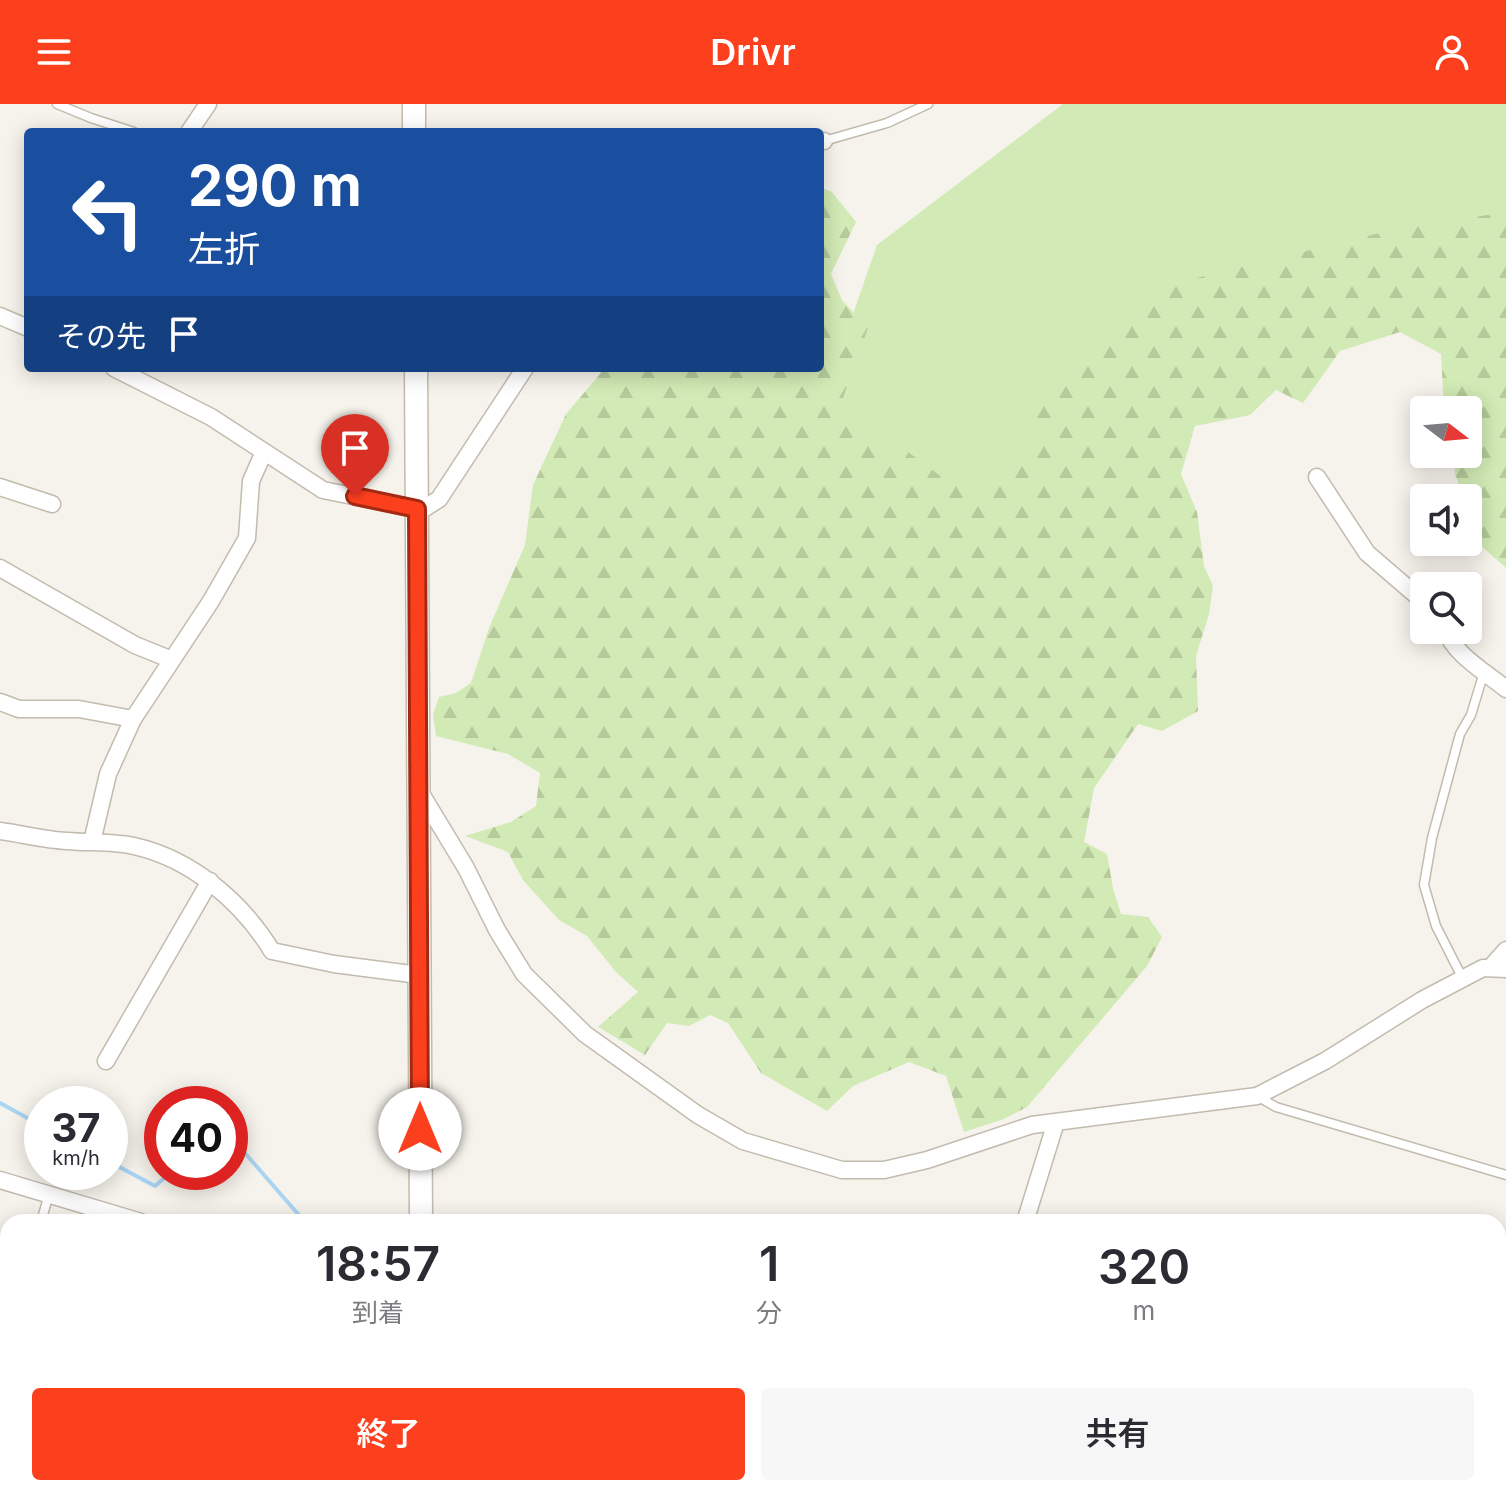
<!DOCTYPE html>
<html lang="ja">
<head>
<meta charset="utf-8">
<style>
	:root { --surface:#fff; --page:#f7f7f7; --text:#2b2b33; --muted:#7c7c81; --accent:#fc3f1d }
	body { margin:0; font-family:Inter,"Noto Sans JP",sans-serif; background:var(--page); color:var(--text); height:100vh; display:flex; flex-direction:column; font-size:30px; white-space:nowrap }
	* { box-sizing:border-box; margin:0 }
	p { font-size:26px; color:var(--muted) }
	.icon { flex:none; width:44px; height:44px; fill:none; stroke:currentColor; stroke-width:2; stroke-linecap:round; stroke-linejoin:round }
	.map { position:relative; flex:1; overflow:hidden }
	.details { position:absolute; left:0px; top:1110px; width:1506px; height:282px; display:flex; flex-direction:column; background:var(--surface); border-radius:24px 24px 0 0; box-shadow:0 4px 20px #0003 }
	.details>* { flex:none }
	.guide { position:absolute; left:24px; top:24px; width:800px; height:244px; border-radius:8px; box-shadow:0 4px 20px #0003; background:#1a4fa0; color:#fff; overflow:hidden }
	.needle { width:52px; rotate:106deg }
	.buttons { position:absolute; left:1410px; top:292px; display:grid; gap:16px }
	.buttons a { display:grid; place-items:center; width:72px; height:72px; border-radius:8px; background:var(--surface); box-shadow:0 4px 20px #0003; font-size:40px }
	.speed { position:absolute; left:24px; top:982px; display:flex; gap:16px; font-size:40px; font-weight:700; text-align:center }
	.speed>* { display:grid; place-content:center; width:104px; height:104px; border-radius:50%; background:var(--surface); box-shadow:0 4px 20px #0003; line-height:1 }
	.speed small { font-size:20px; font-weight:400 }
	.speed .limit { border:12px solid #d22; background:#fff; color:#111 }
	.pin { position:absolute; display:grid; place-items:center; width:68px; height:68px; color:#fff; margin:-82px -34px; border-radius:50% 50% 50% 0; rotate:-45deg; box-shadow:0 0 8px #0007 }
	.pin .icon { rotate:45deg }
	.me { position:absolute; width:88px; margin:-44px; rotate:0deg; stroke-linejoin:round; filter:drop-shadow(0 0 6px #0008) }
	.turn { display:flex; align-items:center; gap:28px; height:168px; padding:0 32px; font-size:36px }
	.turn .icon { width:104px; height:104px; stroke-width:2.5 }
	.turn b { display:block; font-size:56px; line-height:68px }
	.then { display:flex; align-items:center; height:76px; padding:0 32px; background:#0003; gap:16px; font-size:30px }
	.eta { display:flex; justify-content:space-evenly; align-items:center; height:136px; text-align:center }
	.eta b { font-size:48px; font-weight:600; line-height:56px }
	.cta { display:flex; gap:16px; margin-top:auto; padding:16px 32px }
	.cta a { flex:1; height:92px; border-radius:8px; background:var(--accent); color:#fff; font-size:32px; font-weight:600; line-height:92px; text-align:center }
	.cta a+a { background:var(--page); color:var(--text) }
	header { display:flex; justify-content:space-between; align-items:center; height:104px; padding:0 32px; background:var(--accent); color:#fff; font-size:36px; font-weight:600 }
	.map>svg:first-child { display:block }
</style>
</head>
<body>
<header><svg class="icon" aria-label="menu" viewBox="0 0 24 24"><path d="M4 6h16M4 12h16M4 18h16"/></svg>Drivr<svg class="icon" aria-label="person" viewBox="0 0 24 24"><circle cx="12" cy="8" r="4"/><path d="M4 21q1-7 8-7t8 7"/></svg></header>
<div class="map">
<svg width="1506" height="1391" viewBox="0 0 1506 1391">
	<defs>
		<pattern id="forest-firs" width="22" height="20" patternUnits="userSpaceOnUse" patternTransform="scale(2)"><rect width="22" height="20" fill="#d2eab5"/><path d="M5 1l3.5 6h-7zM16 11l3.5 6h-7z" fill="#b6ca9c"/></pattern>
	</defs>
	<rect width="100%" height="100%" fill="#f6f3ec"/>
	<path fill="#efe8d6" d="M 8,1248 L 8,1384 L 222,1384 L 220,1391 L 0,1391 L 0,1276 Z"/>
	<path fill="#d2eab5" d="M 1063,0 L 1506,0 L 1506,214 L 1460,213 L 1207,267 L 1047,477 L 810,334 L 877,141 Z"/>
	<path fill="url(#forest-firs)" d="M 820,83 L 832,88 L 856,118 L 831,170 L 842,196 L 868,224 L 838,308 L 867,330 L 908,348 L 943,374 L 965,382 L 995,373 L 1018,362 L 1039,307 L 1094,238 L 1184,177 L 1392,126 L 1506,108 L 1506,464 L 1468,430 L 1468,394 L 1464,394 L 1455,370 L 1454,350 L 1468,350 L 1468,306 L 1444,306 L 1441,250 L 1400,228 L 1340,247 L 1303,299 L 1276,286 L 1250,311 L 1195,322 L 1181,370 L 1197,408 L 1204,462 L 1213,482 L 1209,510 L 1196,552 L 1198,607 L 1162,627 L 1138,620 L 1094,684 L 1084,738 L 1107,750 L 1113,784 L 1121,810 L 1148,813 L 1162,833 L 1147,862 L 1027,1003 L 1004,1015 L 964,1028 L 946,972 L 909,958 L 853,982 L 827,1007 L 761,969 L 728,919 L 710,911 L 689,922 L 667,919 L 645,951 L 598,923 L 638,888 L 616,868 L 587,832 L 559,816 L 523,776 L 508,748 L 465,732 L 511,718 L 536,702 L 540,669 L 508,650 L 436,632 L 433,610 L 439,593 L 456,589 L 471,579 L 489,524 L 525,441 L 533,381 L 566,310 L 605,264 L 820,264 Z"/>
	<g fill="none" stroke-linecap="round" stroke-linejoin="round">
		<path stroke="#a9d4f2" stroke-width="4" d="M 0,999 L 42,1022
			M 230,1032 L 305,1118
			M 110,1058 L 155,1082 L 171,1068
			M 947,1118 L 951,1118
			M 1498,1280 L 1506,1282"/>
		<defs>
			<path id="service" d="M 57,0 L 91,14 L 134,28
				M 824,37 L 887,19 L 928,0
				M 1463,875 L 1436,822 L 1424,781 L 1432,734 L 1460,630 L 1471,611 L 1484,568
				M 1257,992 L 1276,1003 L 1506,1071
				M 41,1118 L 49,1090
				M 0,1260 L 8,1232"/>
			<path id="minor" d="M 189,28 L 208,0
				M 820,37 L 824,37
				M 0,212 L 28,224
				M 114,264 L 211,313 L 323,386 L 417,405 L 425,404 L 439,395 L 525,264
				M 1317,373 L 1367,449 L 1424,498
				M 0,383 L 52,400
				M 0,464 L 135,541 L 172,556
				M 1446,526 C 1453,550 1487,569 1506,585
				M 0,598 L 19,605 L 79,605 L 133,615
				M 420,688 L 466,764 L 497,826 L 524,870 L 585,930 L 698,1011 L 743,1037 L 842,1066 L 884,1066 L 927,1056 L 1032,1021 L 1257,992 L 1325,957 L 1422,896 L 1483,864 L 1506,865
				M 0,727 C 22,730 45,736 67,737 C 89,739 112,737 134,742 C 192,755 242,798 272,847 L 334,860 L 419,871
				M 92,738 L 108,670 L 133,615 L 211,497 L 247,434 L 251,377 L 264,348
				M 1490,864 L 1506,846
				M 106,957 L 210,777
				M 0,1076 L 141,1118
				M 1025,1118 L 1056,1018
				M 1042,1384 L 1066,1391
				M 941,1391 L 943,1384"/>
			<path id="tertiary" d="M 414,0 L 414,28
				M 416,264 L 421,1118
				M 421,1391 L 421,1384"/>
		</defs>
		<use href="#service" stroke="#c2bbae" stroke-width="11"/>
		<use href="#minor" stroke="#c2bbae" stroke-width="19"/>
		<use href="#tertiary" stroke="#c2bbae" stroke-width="25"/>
		<use href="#service" stroke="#fff" stroke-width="8"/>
		<use href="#minor" stroke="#fff" stroke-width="16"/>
		<use href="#tertiary" stroke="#fff" stroke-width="22"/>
	</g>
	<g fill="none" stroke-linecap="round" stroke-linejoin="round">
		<defs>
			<path id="route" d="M 355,392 L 417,405 L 420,1025"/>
		</defs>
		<use href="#route" stroke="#a42913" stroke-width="20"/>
		<use href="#route" stroke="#fc3f1d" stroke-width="14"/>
	</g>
</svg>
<div class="buttons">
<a><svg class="needle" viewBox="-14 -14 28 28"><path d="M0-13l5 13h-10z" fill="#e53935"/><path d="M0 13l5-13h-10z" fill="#7c7c81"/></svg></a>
<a><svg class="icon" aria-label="sound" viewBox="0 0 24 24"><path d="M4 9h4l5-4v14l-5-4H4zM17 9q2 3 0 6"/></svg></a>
<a><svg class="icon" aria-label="search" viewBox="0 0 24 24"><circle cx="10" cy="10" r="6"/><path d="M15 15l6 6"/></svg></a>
</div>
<div class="speed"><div>37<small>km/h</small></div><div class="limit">40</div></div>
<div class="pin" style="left:355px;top:392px;background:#d93025"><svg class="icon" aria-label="arrive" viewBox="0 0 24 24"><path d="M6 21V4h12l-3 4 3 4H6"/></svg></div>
<svg class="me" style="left:420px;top:1025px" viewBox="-20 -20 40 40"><circle r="19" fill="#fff"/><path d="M0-13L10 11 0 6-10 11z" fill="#fc3f1d"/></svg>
<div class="guide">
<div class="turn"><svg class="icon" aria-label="left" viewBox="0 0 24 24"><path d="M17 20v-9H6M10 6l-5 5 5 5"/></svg><div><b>290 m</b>左折</div></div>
<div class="then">その先<svg class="icon" aria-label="arrive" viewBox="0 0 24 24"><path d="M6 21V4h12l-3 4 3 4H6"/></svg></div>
</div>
<section class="details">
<div class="eta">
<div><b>18:57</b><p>到着</p></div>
<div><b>1</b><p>分</p></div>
<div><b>320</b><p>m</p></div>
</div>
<div class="cta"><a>終了</a><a>共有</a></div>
</section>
</div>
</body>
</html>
